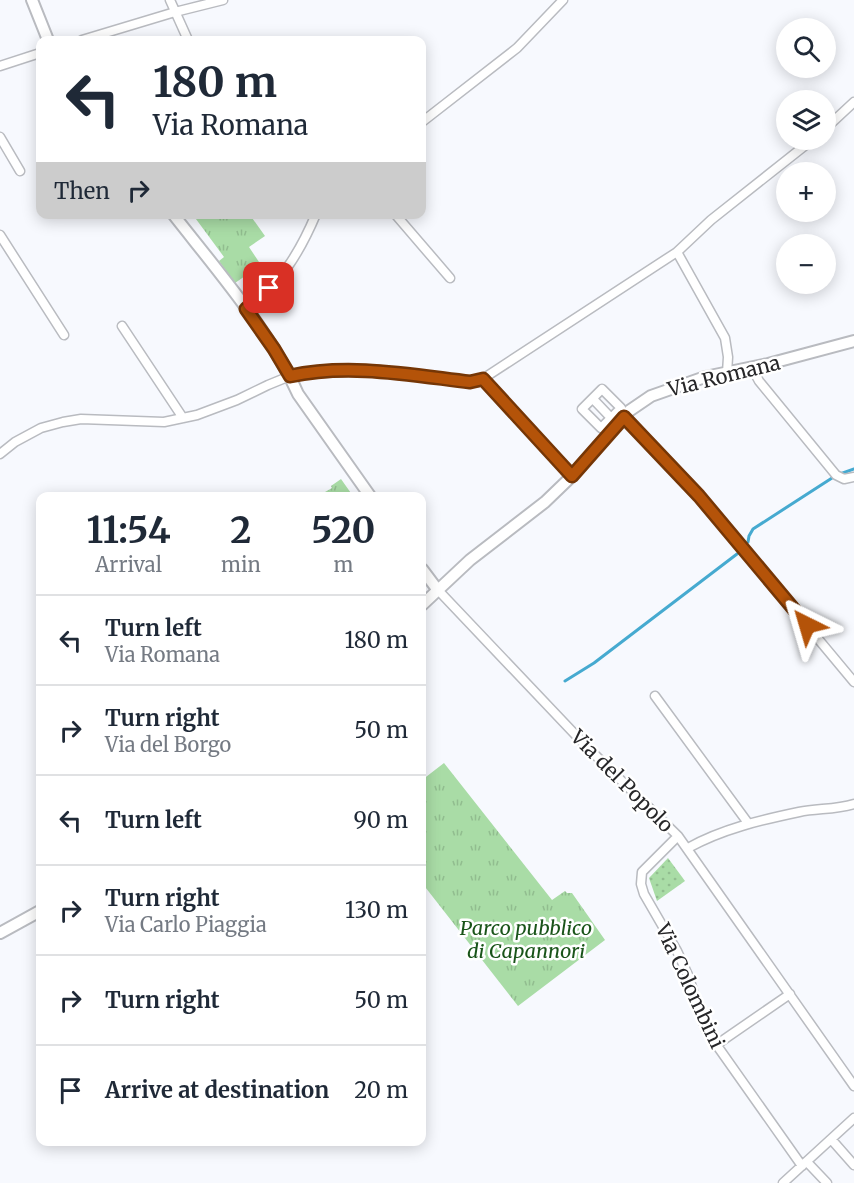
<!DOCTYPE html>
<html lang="en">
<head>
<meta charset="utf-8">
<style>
	:root { --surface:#fff; --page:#f2f2f3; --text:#1f2937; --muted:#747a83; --line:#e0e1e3 }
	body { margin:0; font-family:Merriweather,serif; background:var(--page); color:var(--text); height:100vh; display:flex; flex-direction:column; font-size:22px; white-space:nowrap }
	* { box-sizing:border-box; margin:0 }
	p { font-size:20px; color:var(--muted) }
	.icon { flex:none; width:33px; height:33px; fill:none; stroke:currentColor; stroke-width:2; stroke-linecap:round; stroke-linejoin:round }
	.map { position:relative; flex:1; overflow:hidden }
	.panel { position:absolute; left:36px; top:492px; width:390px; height:654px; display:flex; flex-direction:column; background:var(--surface); border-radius:12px; box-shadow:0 3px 15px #0003 }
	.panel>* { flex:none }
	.top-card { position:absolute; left:36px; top:36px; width:390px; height:183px; border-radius:12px; box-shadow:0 3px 15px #0003; background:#fff; color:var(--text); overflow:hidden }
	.controls { position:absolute; left:776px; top:18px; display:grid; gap:12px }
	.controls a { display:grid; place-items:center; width:60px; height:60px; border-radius:50%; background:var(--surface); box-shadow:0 3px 15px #0003; font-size:30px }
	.pin { position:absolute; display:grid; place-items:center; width:51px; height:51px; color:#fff; margin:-26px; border-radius:12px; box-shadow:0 3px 9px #0006 }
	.me { position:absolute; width:66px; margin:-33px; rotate:320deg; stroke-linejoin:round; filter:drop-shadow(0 0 4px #0008) }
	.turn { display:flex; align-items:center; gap:21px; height:126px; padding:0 18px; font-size:27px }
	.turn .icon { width:78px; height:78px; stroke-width:2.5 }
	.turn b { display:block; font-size:42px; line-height:51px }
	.then { display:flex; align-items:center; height:57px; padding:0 18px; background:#0003; gap:12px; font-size:22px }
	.eta { display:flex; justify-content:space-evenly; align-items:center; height:102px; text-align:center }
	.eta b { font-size:36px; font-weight:700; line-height:42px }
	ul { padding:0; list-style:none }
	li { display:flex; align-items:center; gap:18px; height:90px; padding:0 18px; border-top:2px solid var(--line) }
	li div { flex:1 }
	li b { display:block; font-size:22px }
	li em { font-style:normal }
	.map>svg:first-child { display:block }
</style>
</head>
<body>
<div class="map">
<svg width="854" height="1183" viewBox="0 0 854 1183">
	<defs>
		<pattern id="grass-dots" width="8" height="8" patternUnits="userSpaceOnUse" patternTransform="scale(1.5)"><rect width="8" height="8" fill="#a9dca6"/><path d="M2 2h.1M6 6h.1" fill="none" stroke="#91bd8f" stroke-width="1.8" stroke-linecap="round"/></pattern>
		<pattern id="park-tufts" width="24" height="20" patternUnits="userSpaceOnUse" patternTransform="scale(1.5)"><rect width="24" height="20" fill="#a9dca6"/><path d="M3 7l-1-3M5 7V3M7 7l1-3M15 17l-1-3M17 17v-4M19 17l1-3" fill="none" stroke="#91bd8f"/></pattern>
	</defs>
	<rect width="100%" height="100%" fill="#f7f9fe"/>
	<path fill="url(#grass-dots)" d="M 668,858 L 685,881 L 657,901 L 649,878 Z"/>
	<path fill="url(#park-tufts)" d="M 193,215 L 250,215 L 265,236 L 249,247 L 261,265 L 235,283 L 219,261 L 224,257 Z
		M 341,479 L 353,496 L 318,496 L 332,488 L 331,486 Z
		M 444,763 L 552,900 L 565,891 L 567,893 L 572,893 L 605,940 L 518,1006 L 422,883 L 422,780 Z"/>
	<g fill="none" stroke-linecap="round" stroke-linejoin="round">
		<path stroke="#46aad0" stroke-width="3" d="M 840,474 L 854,469
			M 748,542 L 749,536 L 753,529 L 832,478
			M 565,681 L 594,663 L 737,554"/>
		<defs>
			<path id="minor" d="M 170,0 L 188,40
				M 82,40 L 175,12 L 223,0
				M 0,66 L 40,53
				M 422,122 L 517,48 L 563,0
				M 825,129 L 854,102
				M 0,137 L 20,171
				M 395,214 L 450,278
				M 0,235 L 64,335
				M 246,309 C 280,285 300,252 316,214
				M 122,326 L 183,418
				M 752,368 L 759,381 L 836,475 L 844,479 L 854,477
				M 727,373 L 728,357 L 725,338 L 677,252 L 711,220 L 812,140
				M 483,379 L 572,476
				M 602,389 L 621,408 L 601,428 L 582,409 Z
				M 594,400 L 615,422
				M 624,417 L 699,496 L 854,682
				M 0,454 L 15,442 L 41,428 L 63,422 L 81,419 L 164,422 L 197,415 L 237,400 L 268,385 L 290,376 L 303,374 L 378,370 L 470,382 L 478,382 L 677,252
				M 437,589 L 587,747 L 678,836 L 854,1086
				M 655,696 L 748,823
				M 678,836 L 642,872 L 641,884 L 644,894 L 677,951 L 688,975 L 706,1030 L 802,1166
				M 688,848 C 722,829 761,820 799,812 C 817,808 835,810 854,804
				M 716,1045 L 790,994
				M 831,1139 L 854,1165
				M 807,1162 L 827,1183
				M 783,1183 L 854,1118"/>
			<path id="tertiary" d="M 32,0 L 48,40
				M 173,214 C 216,269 270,331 298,394 L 370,496
				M 422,569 L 437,589
				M 422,605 L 470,560 L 545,502 L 572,476 L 629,411 L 651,396 L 705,377 L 768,364 L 854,341
				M 0,933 L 40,911"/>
		</defs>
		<use href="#minor" stroke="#b9bbc0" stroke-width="11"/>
		<use href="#tertiary" stroke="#b9bbc0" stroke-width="14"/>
		<use href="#minor" stroke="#fff" stroke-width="8"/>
		<use href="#tertiary" stroke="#fff" stroke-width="10"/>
	</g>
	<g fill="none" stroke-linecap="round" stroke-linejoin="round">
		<defs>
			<path id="route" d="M 269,288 L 246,309 L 274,349 L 290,376 C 349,363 411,375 470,382 L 483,379 L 572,476 L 624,417 L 699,496 L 807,625"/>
		</defs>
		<use href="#route" stroke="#753606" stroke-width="15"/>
		<use href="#route" stroke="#b45309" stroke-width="10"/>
	</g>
	<g text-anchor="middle" stroke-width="5" stroke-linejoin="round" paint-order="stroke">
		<g font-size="20" fill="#272729" stroke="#fff">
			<text transform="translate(724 376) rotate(-14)" y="7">Via Romana</text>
			<text transform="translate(622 781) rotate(45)" y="7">Via del Popolo</text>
			<text transform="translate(690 986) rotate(65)" y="7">Via Colombini</text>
		</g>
		<g font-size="20" font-style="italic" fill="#195419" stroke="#fff">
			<text x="526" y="935">Parco pubblico<tspan x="526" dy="23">di Capannori</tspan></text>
		</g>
	</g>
</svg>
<div class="controls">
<a><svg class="icon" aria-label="search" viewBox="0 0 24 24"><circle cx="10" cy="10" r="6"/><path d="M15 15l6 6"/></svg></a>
<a><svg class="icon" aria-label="layers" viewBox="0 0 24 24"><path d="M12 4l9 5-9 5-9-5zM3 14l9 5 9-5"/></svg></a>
<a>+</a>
<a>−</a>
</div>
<div class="pin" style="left:269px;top:288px;background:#d93025"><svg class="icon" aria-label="arrive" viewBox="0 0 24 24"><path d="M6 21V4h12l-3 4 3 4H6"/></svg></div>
<svg class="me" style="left:807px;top:625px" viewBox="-20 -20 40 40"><path d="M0-17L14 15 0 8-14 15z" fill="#b45309" stroke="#fff" stroke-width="4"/></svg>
<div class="top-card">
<div class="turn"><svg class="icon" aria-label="left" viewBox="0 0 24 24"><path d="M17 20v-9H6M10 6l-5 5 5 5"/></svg><div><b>180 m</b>Via Romana</div></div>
<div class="then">Then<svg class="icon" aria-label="right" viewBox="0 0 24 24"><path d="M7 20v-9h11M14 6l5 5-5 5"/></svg></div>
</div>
<section class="panel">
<div class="eta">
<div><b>11:54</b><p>Arrival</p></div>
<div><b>2</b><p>min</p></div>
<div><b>520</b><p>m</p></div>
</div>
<ul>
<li><svg class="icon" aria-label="left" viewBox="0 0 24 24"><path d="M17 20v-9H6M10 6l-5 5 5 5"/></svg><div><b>Turn left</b><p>Via Romana</p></div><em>180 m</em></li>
<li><svg class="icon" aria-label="right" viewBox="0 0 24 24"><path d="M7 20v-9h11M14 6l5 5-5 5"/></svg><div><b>Turn right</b><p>Via del Borgo</p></div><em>50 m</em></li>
<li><svg class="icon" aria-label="left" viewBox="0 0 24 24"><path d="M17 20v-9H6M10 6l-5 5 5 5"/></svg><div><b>Turn left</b></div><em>90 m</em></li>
<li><svg class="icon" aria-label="right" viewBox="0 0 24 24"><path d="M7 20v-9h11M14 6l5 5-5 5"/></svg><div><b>Turn right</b><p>Via Carlo Piaggia</p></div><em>130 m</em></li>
<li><svg class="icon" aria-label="right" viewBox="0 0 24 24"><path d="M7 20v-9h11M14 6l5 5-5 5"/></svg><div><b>Turn right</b></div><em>50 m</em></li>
<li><svg class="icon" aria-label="arrive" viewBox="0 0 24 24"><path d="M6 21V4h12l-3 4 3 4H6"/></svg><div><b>Arrive at destination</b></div><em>20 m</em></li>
</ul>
</section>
</div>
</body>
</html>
